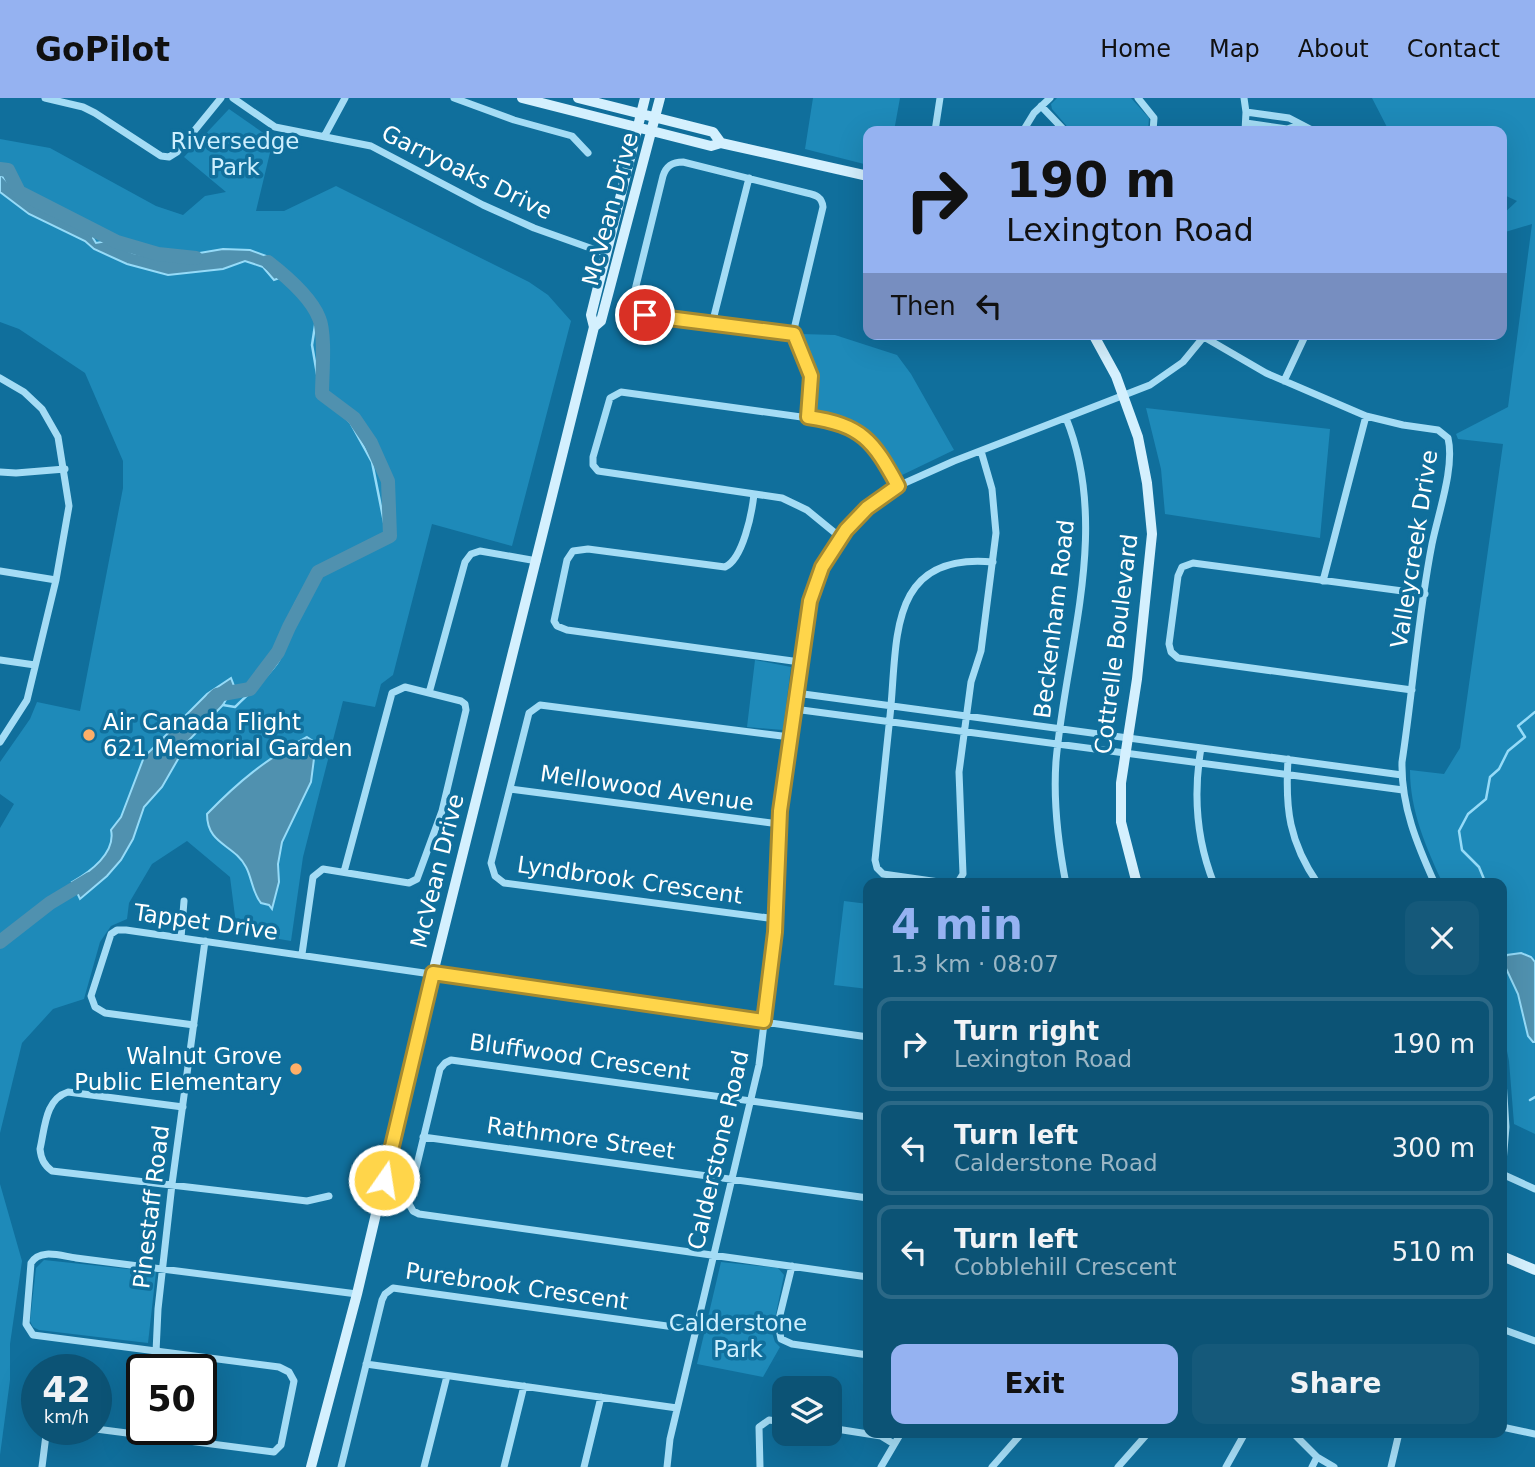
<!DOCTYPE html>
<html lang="en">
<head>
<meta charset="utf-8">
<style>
	:root { --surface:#0c5375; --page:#15597a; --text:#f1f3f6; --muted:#9ab6c5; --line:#2c6987; --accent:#95b2f1 }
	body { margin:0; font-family:"DejaVu Sans",sans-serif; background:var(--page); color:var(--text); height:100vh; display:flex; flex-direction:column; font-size:26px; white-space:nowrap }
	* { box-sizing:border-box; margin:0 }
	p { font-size:23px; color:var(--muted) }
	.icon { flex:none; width:38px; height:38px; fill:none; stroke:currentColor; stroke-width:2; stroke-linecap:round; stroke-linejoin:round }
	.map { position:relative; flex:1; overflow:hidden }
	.sheet { position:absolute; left:863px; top:780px; width:644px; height:560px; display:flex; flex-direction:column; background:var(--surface); border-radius:14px; box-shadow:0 7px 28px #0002 }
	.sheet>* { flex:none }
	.top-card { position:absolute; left:863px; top:28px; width:644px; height:214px; border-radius:14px; box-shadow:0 7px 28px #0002; background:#95b2f1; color:#111; overflow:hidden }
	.controls { position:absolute; left:772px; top:1278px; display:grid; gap:14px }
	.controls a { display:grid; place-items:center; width:70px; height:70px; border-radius:14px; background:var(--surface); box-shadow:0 7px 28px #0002; font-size:35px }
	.speed { position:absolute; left:21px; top:1256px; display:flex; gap:14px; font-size:35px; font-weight:700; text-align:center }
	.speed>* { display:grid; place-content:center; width:91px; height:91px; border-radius:50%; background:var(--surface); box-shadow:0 7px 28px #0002; line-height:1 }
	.speed small { font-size:18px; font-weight:400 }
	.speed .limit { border:4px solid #111; border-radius:10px; background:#fff; color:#111 }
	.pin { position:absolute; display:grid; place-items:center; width:60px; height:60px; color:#fff; margin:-30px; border:4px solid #fff; border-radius:50%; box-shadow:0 2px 7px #0007 }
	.me { position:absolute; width:77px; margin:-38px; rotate:13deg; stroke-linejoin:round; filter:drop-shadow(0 0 5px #0008) }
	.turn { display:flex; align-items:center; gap:24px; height:147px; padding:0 28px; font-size:32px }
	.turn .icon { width:91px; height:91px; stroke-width:2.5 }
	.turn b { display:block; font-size:49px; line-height:60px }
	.then { display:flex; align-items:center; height:66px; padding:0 28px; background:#0003; gap:14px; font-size:26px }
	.round { display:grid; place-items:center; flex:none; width:74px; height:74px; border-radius:14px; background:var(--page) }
	.headline { display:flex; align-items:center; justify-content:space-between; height:119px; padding:0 28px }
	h1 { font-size:42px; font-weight:800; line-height:52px; color:var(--accent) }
	.primary-button { display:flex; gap:14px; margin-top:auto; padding:14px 28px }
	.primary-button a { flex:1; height:80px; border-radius:14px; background:var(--accent); color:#111; font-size:28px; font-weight:800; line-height:80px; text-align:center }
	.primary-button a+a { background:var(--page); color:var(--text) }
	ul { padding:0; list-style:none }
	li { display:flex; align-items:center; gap:21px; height:94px; margin:0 14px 10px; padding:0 14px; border:4px solid var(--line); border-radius:14px }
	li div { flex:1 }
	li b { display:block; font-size:26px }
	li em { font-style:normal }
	header { display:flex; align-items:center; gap:42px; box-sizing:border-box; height:98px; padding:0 35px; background:var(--accent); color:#111 }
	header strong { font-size:33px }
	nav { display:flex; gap:38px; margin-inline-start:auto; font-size:24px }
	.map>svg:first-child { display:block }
</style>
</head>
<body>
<header>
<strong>GoPilot</strong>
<nav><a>Home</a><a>Map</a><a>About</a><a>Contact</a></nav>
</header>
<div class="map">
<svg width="1535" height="1369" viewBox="0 0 1535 1369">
	<rect width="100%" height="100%" fill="#106f9c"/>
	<path fill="#1e8ab9" d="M 813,0 L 900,0 L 894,33 L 868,33 L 868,67 L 805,51 Z
		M 1057,0 L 1131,0 L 1149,20 L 1148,33 L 1071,33 L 1052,11 L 1051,6 Z
		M 1372,0 L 1535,0 L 1535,1036 L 1514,1026 L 1509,963 L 1502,928 L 1502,786 L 1443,786 C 1426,749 1410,713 1410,672 L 1444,676 L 1460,650 L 1503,346 L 1458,341 L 1456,336 L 1508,309 L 1532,126 L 1502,135 L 1502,117 L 1517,103 L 1502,96 L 1502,33 L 1389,33 Z
		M 229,11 L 262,34 L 274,38 L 256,113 L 284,113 L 336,88 L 529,184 L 548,197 L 571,223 L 512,448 L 432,426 L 393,577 L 381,586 L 375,609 L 343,603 L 303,759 L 291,843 L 237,834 L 230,779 L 187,743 L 152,766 L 129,805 L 127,821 L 111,828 L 100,844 L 84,901 L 53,911 L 22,945 L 0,1035 L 0,730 L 14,706 L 0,696 L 0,664 L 30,621 L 37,604 L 80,613 L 123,390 L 123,363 L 85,275 L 19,231 L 0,224 L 0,41 L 50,50 L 156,108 L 183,117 L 205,98 L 226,94 L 184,59 Z
		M 801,236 L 835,237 L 897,257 L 911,276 L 954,352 L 900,378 L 898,377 C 883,356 873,335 848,324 C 838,319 826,319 816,314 L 815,275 Z
		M 1146,310 L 1330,331 L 1320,440 L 1165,416 L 1161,371 Z
		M 755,562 L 791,569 L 783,632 L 747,629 Z
		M 844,803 L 868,806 L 868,891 L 834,887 Z
		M 0,1086 L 22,1163 L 10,1246 L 10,1282 L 0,1357 Z
		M 44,1162 L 156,1174 L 148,1245 L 39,1232 L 33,1229 L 30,1223 L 36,1170 Z
		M 721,1164 L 778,1170 L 784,1177 L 772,1235 L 775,1244 L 780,1249 L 763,1279 L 697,1266 Z"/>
	<path fill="#5091af" stroke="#96dbf8" stroke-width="2" d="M 0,76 C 25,105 59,117 93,134 L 93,140 L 96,145 L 107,143 L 133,155 L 164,161 L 223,151 L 250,152 L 269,159 L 281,172 L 282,179 L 274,182 L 263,169 L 245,163 L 223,171 L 168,177 L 127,166 L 94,151 L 85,143 L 29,116 L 0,94 Z
		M 231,580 L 234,588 L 223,607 L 189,642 L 162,689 L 144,709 L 133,741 L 121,762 L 107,778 L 80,801 L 72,784 C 90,774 116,755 111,732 L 121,719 L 144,659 L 207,596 Z
		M 307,639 L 316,645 L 311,684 L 282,744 L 278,766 L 279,784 L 272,811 L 269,807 L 261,805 C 252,794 252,780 246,769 C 234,746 207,747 207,716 C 239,683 266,661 307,639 Z
		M 1521,855 L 1531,859 L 1535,864 L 1535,944 L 1533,944 L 1528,938 L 1518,896 L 1503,864 L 1507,857 Z"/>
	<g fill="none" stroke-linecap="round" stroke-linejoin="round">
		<path stroke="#96dbf8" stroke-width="2.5" d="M 223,607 L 235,609 C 246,598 273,574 279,562 C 282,554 283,543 285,535 C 289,516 300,492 315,480 C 338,462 371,460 386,434 L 372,364 L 350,324 L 327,303 L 317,276 L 312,247 L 316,221 L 310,211 L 282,179
			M 1486,786 L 1479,769 L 1462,752 L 1459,733 L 1468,716 L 1486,701 L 1490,679 L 1499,671 L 1508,653 L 1525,639 L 1518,628 L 1535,614
			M 1530,1002 L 1535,999"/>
		<path stroke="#5091af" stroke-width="14" d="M 0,71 L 8,72 L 19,94 L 117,144 L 158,156 L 196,160
			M 213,601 L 217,597 L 250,591 L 278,554 L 289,529 L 318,474 L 390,438 L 388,383 L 371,345 L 354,320 L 322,296 C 322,278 326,236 319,220 C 311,199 286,178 268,164
			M 0,844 L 50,805 L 90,781"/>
		<path stroke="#a4dcf5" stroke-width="7" d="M 45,0 L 83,9 L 95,15 L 161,58 L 169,59 L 177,54 L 221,0
			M 233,0 L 275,29 L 371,48 L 483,107 L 534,130 L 607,156
			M 454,0 L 514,22 L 572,38 L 588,55
			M 1138,0 L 1154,20 L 1153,33
			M 1244,0 L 1246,14 L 1245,33
			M 1041,8 L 1065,33
			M 1246,14 L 1289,20 L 1314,33
			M 1246,25 L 1287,31 L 1299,27
			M 935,33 L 940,0
			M 1023,33 L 1034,15 L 1050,0
			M 325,37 L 345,0
			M 712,226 L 749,80
			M 794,236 L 645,217 L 635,210 L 633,200 L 663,78 C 666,68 672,64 683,64 L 807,95 C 816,97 822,99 823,109 L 795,227 L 794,236 L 811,278 L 808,319
			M 1204,239 L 1266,275 L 1366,318 L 1403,327 L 1438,332 L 1448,340 C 1455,369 1438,416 1432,446 C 1418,517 1413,592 1402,664 C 1401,708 1417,746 1435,786
			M 0,280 L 24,294 L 42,311 L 58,339 L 69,408 L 56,482 L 27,602 L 0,644
			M 1284,283 L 1306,236
			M 1066,320 C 1111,431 1066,549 1056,663 C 1053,705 1058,745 1066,786
			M 981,353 L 992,391 L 996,435 L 981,553 L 971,584 L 959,674 L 963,776 L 958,784 L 946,785 L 883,776 L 877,770 L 875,762 C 880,714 885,666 890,618 C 898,544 886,454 993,464
			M 0,374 L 16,375 L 65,371
			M 754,396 C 752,415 743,461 725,469 L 588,451 L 573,453 L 567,462 L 554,523 L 557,528 L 567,532 L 800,564
			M 840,439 L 807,412 L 782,400 L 598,373 L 593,367 L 593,359 L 610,300 L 621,294 L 837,324 C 869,337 882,360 898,388
			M 0,473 L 56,482
			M 1323,483 L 1366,318
			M 0,562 L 35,567
			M 1412,592 L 1178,560 L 1171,554 L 1169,546 L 1178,478 L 1182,469 L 1193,465 L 1425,496
			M 429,595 L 465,464 L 471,456 L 480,453 L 537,463
			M 796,595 L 1402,677
			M 794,611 L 1403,692
			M 1201,650 C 1193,697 1196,741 1214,786
			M 1288,661 C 1285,711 1289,744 1318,786
			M 510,691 L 779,726
			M 776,821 L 504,785 L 495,778 L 491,765 L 529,615 L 540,607 L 790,639
			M 181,840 L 184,803
			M 302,856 L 313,779 L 323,771 L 409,785 L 417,781 L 442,713 L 466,612 L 465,606 L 461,603 L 405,589 L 392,595 L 344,774
			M 194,927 L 105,915 L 95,909 L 91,898 L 111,836 L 117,832 L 126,832 L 868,939
			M 1502,967 L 1506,1029 L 1502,1076
			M 183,1009 L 68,994 C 45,1001 45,1030 40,1051 C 41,1061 44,1067 52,1073 L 307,1103 L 329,1098
			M 868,1019 L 451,962 L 445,965 L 440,971 L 408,1104 L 413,1113 L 419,1116 L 868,1179
			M 423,1039 L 868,1100
			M 1502,1076 L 1535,1091
			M 792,1168 L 778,1225 L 781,1241 L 792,1246 L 868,1257
			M 1502,1231 L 1535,1243
			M 156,1254 L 158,1211 L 172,1086 L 205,843
			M 366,1266 L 677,1310
			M 1502,1329 L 1535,1336
			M 830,1330 L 881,1338 L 894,1346
			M 96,1331 L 274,1354 L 281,1347 L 294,1283 L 289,1274 L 279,1269 L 33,1237 L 26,1226 L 31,1165 C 40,1150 61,1158 76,1160 L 357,1196
			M 1293,1335 L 1317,1359 L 1334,1369
			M 42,1369 L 46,1337 L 50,1332
			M 341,1369 L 382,1202 L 385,1196 L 393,1190 L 696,1232
			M 424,1369 L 447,1278
			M 504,1369 L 524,1288
			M 584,1369 L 601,1299
			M 667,1369 L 670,1341 L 759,967 L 775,834 L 779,726 L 790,639 L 807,515 L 813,491 L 823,469 L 835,447 L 855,421 L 877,402 L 898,388 L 954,363 L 1150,287 L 1183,264 L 1206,236
			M 760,1369 L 759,1329 L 769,1322 L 784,1324
			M 881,1369 L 901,1335
			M 992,1369 L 1022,1335
			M 1118,1369 L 1148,1335
			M 1226,1369 L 1245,1335
			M 1312,1369 L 1317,1359
			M 1391,1369 L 1399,1335"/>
		<path stroke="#d4f0fe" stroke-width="10" d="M 522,0 L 711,48 L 721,45 L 868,78
			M 578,0 L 713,34 L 721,45
			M 594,229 L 601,223 L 660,0
			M 1093,236 L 1116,278 L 1138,339 L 1147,385 L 1152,436 L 1137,581 L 1121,685 L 1121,724 L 1137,786
			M 1502,1158 L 1535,1172
			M 311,1369 L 357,1196 L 433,875 L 594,229 L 591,217 L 645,0"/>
	</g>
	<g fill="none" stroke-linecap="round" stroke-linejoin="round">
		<defs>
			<path id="route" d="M 384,1082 L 433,875 L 764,923 L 775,834 L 780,713 L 810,503 L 822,469 L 846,432 L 867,410 L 898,388 C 873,342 862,327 808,319 L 811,278 L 794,236 L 645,217"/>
		</defs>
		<use href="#route" stroke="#a68a30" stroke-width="18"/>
		<use href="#route" stroke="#ffd54a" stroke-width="12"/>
	</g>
	<g fill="#ffaf68" stroke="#106f9c" stroke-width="2.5">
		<circle cx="89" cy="637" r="7"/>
		<circle cx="296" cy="971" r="7"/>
	</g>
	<g text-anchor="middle" stroke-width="7" stroke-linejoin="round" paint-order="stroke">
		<g font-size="23" fill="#cdeffe" stroke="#106f9c">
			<text x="235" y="51">Riversedge<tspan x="235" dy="26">Park</tspan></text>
			<text x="738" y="1233">Calderstone<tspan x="738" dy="26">Park</tspan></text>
		</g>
		<g font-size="23" fill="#fff" stroke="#106f9c">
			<text transform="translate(467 74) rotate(26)" y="8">Garryoaks Drive</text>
			<text transform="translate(610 111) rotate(-75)" y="8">McVean Drive</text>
			<text transform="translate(1414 451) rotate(-81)" y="8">Valleycreek Drive</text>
			<text transform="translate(1054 521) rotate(-83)" y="8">Beckenham Road</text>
			<text transform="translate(1116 546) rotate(-83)" y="8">Cottrelle Boulevard</text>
			<text transform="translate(647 690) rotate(8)" y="8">Mellowood Avenue</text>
			<text transform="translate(437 773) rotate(-76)" y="8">McVean Drive</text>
			<text transform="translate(630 782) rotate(8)" y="8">Lyndbrook Crescent</text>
			<text transform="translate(206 824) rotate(8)" y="8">Tappet Drive</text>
			<text transform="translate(580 959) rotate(8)" y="8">Bluffwood Crescent</text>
			<text transform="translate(581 1040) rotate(8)" y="8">Rathmore Street</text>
			<text transform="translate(718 1052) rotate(-77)" y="8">Calderstone Road</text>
			<text transform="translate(151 1109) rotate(-83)" y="8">Pinestaff Road</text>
			<text transform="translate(517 1188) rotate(8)" y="8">Purebrook Crescent</text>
		</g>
		<g font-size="23" fill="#fff" stroke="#106f9c" text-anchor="start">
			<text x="103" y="632">Air Canada Flight<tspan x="103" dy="26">621 Memorial Garden</tspan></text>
			<text x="282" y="966" text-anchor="end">Walnut Grove<tspan x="282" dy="26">Public Elementary</tspan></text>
		</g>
	</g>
</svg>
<div class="controls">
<a><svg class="icon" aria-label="layers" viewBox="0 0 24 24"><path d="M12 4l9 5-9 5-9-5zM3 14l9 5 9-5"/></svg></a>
</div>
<div class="speed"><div>42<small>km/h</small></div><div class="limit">50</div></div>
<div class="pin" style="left:645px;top:217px;background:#d93025"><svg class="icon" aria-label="arrive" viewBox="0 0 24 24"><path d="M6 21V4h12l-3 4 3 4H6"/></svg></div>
<svg class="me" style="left:384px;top:1082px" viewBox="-20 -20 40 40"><circle r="17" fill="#ffd54a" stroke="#fff" stroke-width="3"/><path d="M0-11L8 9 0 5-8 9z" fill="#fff"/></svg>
<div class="top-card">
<div class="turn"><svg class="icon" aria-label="right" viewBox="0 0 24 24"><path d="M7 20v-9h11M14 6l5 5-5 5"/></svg><div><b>190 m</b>Lexington Road</div></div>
<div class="then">Then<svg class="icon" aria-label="left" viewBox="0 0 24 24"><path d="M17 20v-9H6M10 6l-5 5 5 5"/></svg></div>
</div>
<section class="sheet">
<div class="headline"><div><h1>4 min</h1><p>1.3 km · 08:07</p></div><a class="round"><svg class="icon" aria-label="close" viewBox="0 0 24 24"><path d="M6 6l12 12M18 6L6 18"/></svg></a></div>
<ul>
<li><svg class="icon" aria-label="right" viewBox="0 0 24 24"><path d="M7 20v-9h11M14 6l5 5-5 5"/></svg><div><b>Turn right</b><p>Lexington Road</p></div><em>190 m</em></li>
<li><svg class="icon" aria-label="left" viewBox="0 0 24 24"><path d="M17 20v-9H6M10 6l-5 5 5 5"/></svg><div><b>Turn left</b><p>Calderstone Road</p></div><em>300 m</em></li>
<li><svg class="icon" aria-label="left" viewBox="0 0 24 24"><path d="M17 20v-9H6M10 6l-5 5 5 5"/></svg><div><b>Turn left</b><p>Cobblehill Crescent</p></div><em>510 m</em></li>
</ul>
<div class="primary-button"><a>Exit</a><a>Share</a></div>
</section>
</div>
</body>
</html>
